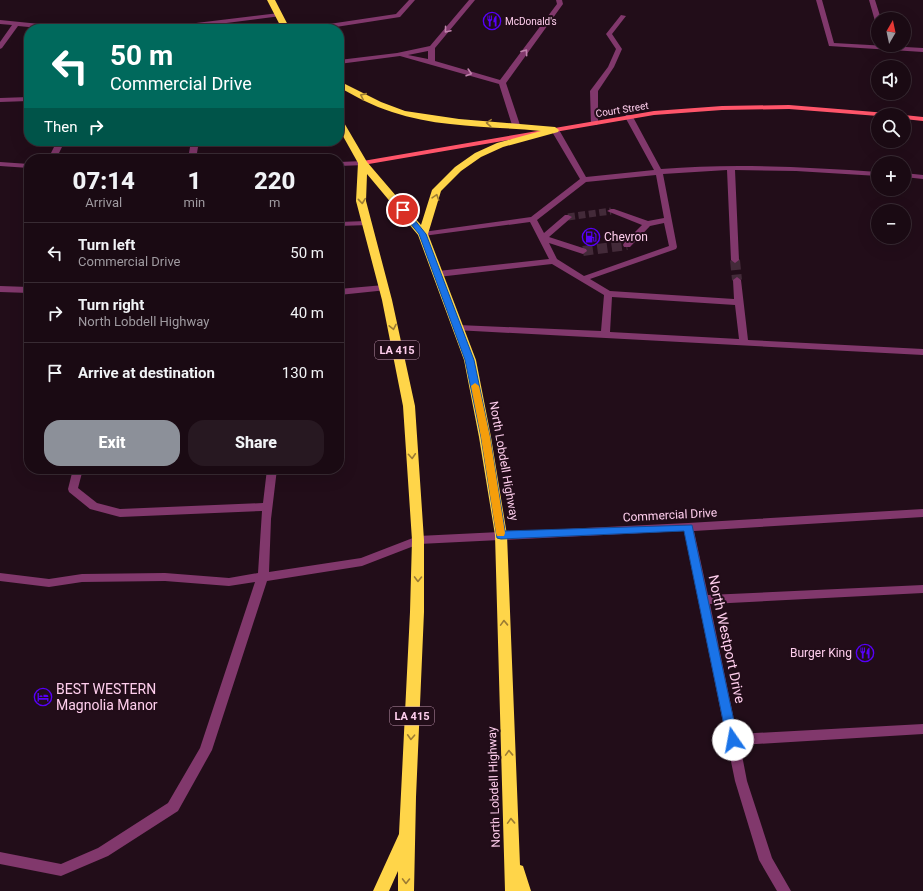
<!DOCTYPE html>
<html lang="en">
<head>
<meta charset="utf-8">
<style>
	:root { --surface:#1a0a13; --page:#271821; --text:#f1f3f6; --muted:#9f9aa0; --line:#382b33; --accent:#8c9099 }
	body { margin:0; font-family:Roboto,sans-serif; background:var(--page); color:var(--text); height:100vh; display:flex; flex-direction:column; font-size:15px; white-space:nowrap }
	* { box-sizing:border-box; margin:0 }
	p { font-size:13px; color:var(--muted) }
	.icon { flex:none; width:22px; height:22px; fill:none; stroke:currentColor; stroke-width:2; stroke-linecap:round; stroke-linejoin:round }
	.map { position:relative; flex:1; overflow:hidden }
	.details { position:absolute; left:24px; top:154px; width:320px; height:320px; display:flex; flex-direction:column; background:var(--surface); border-radius:16px; box-shadow:0 4px 16px #0002,0 0 0 1px var(--line) }
	.details>* { flex:none }
	.hud { position:absolute; left:24px; top:24px; width:320px; height:122px; border-radius:16px; box-shadow:0 4px 16px #0002,0 0 0 1px var(--line); background:#00695c; color:#fff; overflow:hidden }
	.needle { width:26px; rotate:9deg }
	.buttons { position:absolute; left:871px; top:12px; display:grid; gap:8px }
	.buttons a { display:grid; place-items:center; width:40px; height:40px; border-radius:50%; background:var(--surface); box-shadow:0 4px 16px #0002,0 0 0 1px var(--line); font-size:20px }
	.pin { position:absolute; display:grid; place-items:center; width:34px; height:34px; color:#fff; margin:-17px; border:2px solid #fff; border-radius:50%; box-shadow:0 1px 4px #0007 }
	.me { position:absolute; width:44px; margin:-22px; rotate:348deg; stroke-linejoin:round; filter:drop-shadow(0 0 3px #0008) }
	.turn { display:flex; align-items:center; gap:14px; height:84px; padding:0 20px; font-size:18px }
	.turn .icon { width:52px; height:52px; stroke-width:2.5 }
	.turn b { display:block; font-size:28px; line-height:34px }
	.then { display:flex; align-items:center; height:38px; padding:0 20px; background:#0003; gap:8px; font-size:15px }
	.eta { display:flex; justify-content:space-evenly; align-items:center; height:68px; text-align:center }
	.eta b { font-size:24px; font-weight:800; line-height:28px }
	.action { display:flex; gap:8px; margin-top:auto; padding:8px 20px }
	.action a { flex:1; height:46px; border-radius:16px; background:var(--accent); color:#fff; font-size:16px; font-weight:800; line-height:46px; text-align:center }
	.action a+a { background:var(--page); color:var(--text) }
	ul { padding:0; list-style:none }
	li { display:flex; align-items:center; gap:12px; height:60px; padding:0 20px; border-top:1px solid var(--line) }
	li div { flex:1 }
	li b { display:block; font-size:15px }
	li em { font-style:normal }
	.map>svg:first-child { display:block }
</style>
</head>
<body>
<div class="map">
<svg width="923" height="891" viewBox="0 0 923 891">
	<rect width="100%" height="100%" fill="#220d19"/>
	<g fill="none" stroke-linecap="round" stroke-linejoin="round">
		<path stroke="#432a39" stroke-width="7" stroke-dasharray="7 3.5" stroke-linecap="butt" d="M 568,217 L 611,211"/>
		<path stroke="#432a39" stroke-width="10" stroke-dasharray="10 4.5" stroke-linecap="butt" d="M 583,251 L 627,245
			M 735,260 L 737,280"/>
		<path fill="#81386c" fill-rule="evenodd" d="M 409,0 L 415,0 L 400,17 L 323,29 L 306,29 L 309,27 L 396,14 Z
			M 469,0 L 475,0 L 435,48 L 435,61 L 500,80 L 557,4 L 556,0 L 562,0 L 563,4 L 506,83 L 520,125 L 519,127 L 513,127 L 512,125 L 499,84 L 400,56 L 339,64 L 339,60 L 397,53 L 430,46 ZM 428,51 L 428,59 L 408,55 Z
			M 816,0 L 822,0 L 834,43 L 923,48 L 923,52 L 829,46 Z
			M 869,0 L 875,0 L 881,19 L 878,19 L 878,23 L 875,21 Z
			M 279,13 L 281,14 L 281,16 L 179,29 L 160,29 L 163,27 Z
			M 621,15 L 626,16 L 612,34 L 622,49 L 614,67 L 598,91 L 598,123 L 597,125 L 591,125 L 590,91 L 608,67 L 616,49 L 606,34 Z
			M 0,20 L 70,27 L 73,29 L 50,29 L 18,26 L 2,48 L 0,49 L 0,42 L 12,25 L 0,24 Z
			M 29,97 L 29,101 L 0,102 L 0,98 Z
			M 626,115 L 632,115 L 633,117 L 661,169 C 734,163 806,167 878,172 L 878,176 L 796,171 L 735,170 L 739,260 L 735,263 L 731,260 L 727,170 L 663,174 L 677,247 L 676,249 L 590,279 L 610,291 L 734,299 L 733,280 L 737,277 L 741,280 L 748,340 L 923,349 L 923,355 L 455,330 L 453,328 L 455,326 L 458,325 L 601,331 L 604,295 L 552,264 L 438,277 L 434,274 L 438,271 L 549,259 L 530,222 L 423,236 L 419,234 L 423,232 L 531,217 L 580,179 L 551,130 L 552,128 L 558,128 L 586,177 L 654,170 L 625,117 ZM 656,175 L 664,218 L 648,221 L 614,209 L 611,209 L 607,211 L 642,225 L 624,243 L 623,245 L 624,247 L 630,247 L 650,226 L 664,223 L 669,246 L 584,276 L 557,259 L 549,243 L 583,254 L 587,251 L 586,249 L 549,237 L 572,217 L 568,215 L 565,215 L 544,233 L 537,220 L 586,182 ZM 612,297 L 735,305 L 739,339 L 610,332 Z
			M 57,141 L 65,141 L 56,159 L 48,159 Z
			M 191,141 L 199,141 L 196,159 L 188,159 Z
			M 363,161 L 367,163 L 366,165 L 339,166 L 339,162 Z
			M 0,162 L 29,164 L 29,168 L 0,166 Z
			M 904,173 L 923,175 L 923,179 L 904,177 Z
			M 366,221 L 370,223 L 369,225 L 339,226 L 339,222 Z
			M 384,285 L 388,288 L 387,290 L 339,295 L 339,289 Z
			M 0,286 L 29,287 L 29,293 L 0,292 Z
			M 73,469 L 83,469 L 78,488 L 97,503 L 120,509 L 263,503 L 267,469 L 277,469 L 271,519 L 269,572 L 361,558 L 418,536 L 688,523 L 923,509 L 923,517 L 694,531 L 708,595 L 923,585 L 923,593 L 710,604 L 737,734 L 923,724 L 923,734 L 740,745 L 747,781 L 772,858 L 791,891 L 777,891 L 759,860 L 735,781 L 684,531 L 419,544 L 362,566 L 267,581 L 212,750 L 178,811 L 108,856 L 61,876 L 0,864 L 0,852 L 61,864 L 98,848 L 168,803 L 200,748 L 255,582 L 229,586 L 165,581 L 82,582 L 49,587 L 0,581 L 0,573 L 49,579 L 82,574 L 165,573 L 229,578 L 258,573 L 262,511 L 120,517 L 90,509 L 69,492 L 68,489 Z"/>
		<path fill="#ff556a" fill-rule="evenodd" d="M 789,105 L 887,113 L 891,115 L 878,115 L 878,116 L 789,109 L 722,110 L 654,115 L 363,165 L 359,163 L 363,161 L 654,111 L 722,106 Z
			M 903,115 L 904,115 L 923,117 L 923,121 L 904,119 Z"/>
		<path fill="#ffd549" fill-rule="evenodd" d="M 267,0 L 275,0 L 290,29 L 282,29 Z
			M 339,81 L 381,102 L 405,111 L 459,119 L 555,127 L 559,130 L 558,132 L 503,147 L 481,157 L 461,171 L 441,191 L 428,234 L 476,360 L 491,437 L 507,535 L 520,865 L 523,866 L 531,891 L 505,891 L 495,535 L 479,437 L 464,360 L 418,235 L 367,174 L 366,201 L 392,300 L 415,406 L 424,540 L 424,612 L 416,797 L 414,891 L 398,891 L 398,871 L 389,891 L 373,891 L 399,834 L 410,612 L 412,540 L 403,406 L 382,300 L 356,201 L 358,163 L 339,129 L 339,118 L 343,121 L 367,162 L 421,225 L 432,190 L 455,167 L 475,153 L 497,143 L 541,131 C 492,126 439,128 392,112 C 373,106 356,97 339,87 Z"/>
	</g>
	<defs><path id="oneway-chevron" d="M-2-3.5L2.5 0L-2 3.5" fill="none" stroke-width="1.6" stroke-linecap="round" stroke-linejoin="round"/></defs>
	<g stroke="#c083ac">
		<use href="#oneway-chevron" transform="translate(447 30) rotate(130)"/>
		<use href="#oneway-chevron" transform="translate(525 52) rotate(-54)"/>
		<use href="#oneway-chevron" transform="translate(469 73) rotate(17)"/>
	</g>
	<g stroke="#9c7b33">
		<use href="#oneway-chevron" transform="translate(363 96) rotate(-156)"/>
		<use href="#oneway-chevron" transform="translate(489 123) rotate(-176)"/>
		<use href="#oneway-chevron" transform="translate(436 197) rotate(-72)"/>
		<use href="#oneway-chevron" transform="translate(362 201) rotate(84)"/>
		<use href="#oneway-chevron" transform="translate(393 327) rotate(78)"/>
		<use href="#oneway-chevron" transform="translate(412 456) rotate(86)"/>
		<use href="#oneway-chevron" transform="translate(418 579) rotate(91)"/>
		<use href="#oneway-chevron" transform="translate(504 623) rotate(-92)"/>
		<use href="#oneway-chevron" transform="translate(411 737) rotate(93)"/>
		<use href="#oneway-chevron" transform="translate(509 753) rotate(-92)"/>
		<use href="#oneway-chevron" transform="translate(511 821) rotate(-92)"/>
		<use href="#oneway-chevron" transform="translate(406 881) rotate(91)"/>
	</g>
	<path fill="#1a73e8" stroke="#114b97" d="M 400,208 L 405,208 L 426,234 L 474,360 L 490,437 L 505,531 L 692,525 L 738,740 L 737,743 L 733,745 L 729,743 L 727,740 L 684,531 L 501,539 L 497,538 L 481,437 L 465,360 L 419,234 L 400,211 Z"/>
	<path fill="#f59e0b" d="M 475,383 L 479,386 L 490,437 L 505,533 L 504,536 L 497,536 L 496,533 L 481,437 L 471,386 Z"/>
	<defs>
		<symbol id="restaurant-ring" viewBox="-11 -11 22 22"><circle r="9.5" fill="#220d19" stroke="#5700f9" stroke-width="1.5"/><path d="M-5-6h1v4h1v-4h1v4h1v-4h1v5L-1.5 .5V6h-2V.5L-5-1ZM5-6V6H3V1.5H1.5Q1.5-4 5-6Z" fill="#5700f9"/></symbol>
		<symbol id="fuel-ring" viewBox="-11 -11 22 22"><circle r="9.5" fill="#220d19" stroke="#5700f9" stroke-width="1.5"/><path d="M-5.5-6h7V0h2V4h1.3V-2.5L3-4.5l.8-.8L6-3V5H2.5V1h-1V6h-7ZM-4.2-4.7v3.2H.2V-4.7Z" fill="#5700f9"/></symbol>
		<symbol id="hotel-ring" viewBox="-11 -11 22 22"><circle r="9.5" fill="#220d19" stroke="#5700f9" stroke-width="1.5"/><path d="M-6-4.5h1.5V1H6V5H4.5V3h-9V5H-6ZM-4 0a1.8 1.8 0 1 1 3.6 0ZM.5 0V-2.5h3Q6-2.5 6 0Z" fill="#5700f9"/></symbol>
	</defs>
	<g fill-rule="evenodd">
		<use href="#restaurant-ring" x="482" y="11" width="20" height="20"/>
		<use href="#fuel-ring" x="581" y="227" width="20" height="20"/>
		<use href="#restaurant-ring" x="855" y="643" width="20" height="20"/>
		<use href="#hotel-ring" x="33" y="687" width="20" height="20"/>
	</g>
	<g text-anchor="middle" stroke-width="4" stroke-linejoin="round" paint-order="stroke">
		<g font-size="10" fill="#ffceed" stroke="#220d19" text-anchor="start">
			<text x="505" y="25">McDonald's</text>
		</g>
		<g font-size="10" fill="#ffceed" stroke="#220d19">
			<text transform="translate(622 109) rotate(-9)" y="4">Court Street</text>
		</g>
		<g fill="#220d19" stroke="#bd94ad" stroke-width="1">
			<rect x="375" y="341" width="44" height="18" rx="3"/>
			<rect x="390" y="707" width="44" height="18" rx="3"/>
		</g>
		<g font-size="11" font-weight="bold" fill="#ffceed">
			<text x="397" y="354">LA 415</text>
			<text x="412" y="720">LA 415</text>
		</g>
		<g font-size="12" fill="#ffceed" stroke="#220d19" text-anchor="start">
			<text x="604" y="241">Chevron</text>
			<text x="852" y="657" text-anchor="end">Burger King</text>
		</g>
		<g font-size="12" fill="#ffceed" stroke="#220d19">
			<text transform="translate(504 461) rotate(80)" y="4">North Lobdell Highway</text>
			<text transform="translate(670 515) rotate(-3)" y="4">Commercial Drive</text>
			<text transform="translate(494 787) rotate(-92)" y="4">North Lobdell Highway</text>
		</g>
		<g font-size="14" fill="#ffceed" stroke="#220d19">
			<text transform="translate(727 639) rotate(78)" y="5">North Westport Drive</text>
		</g>
		<g font-size="14" fill="#ffceed" stroke="#220d19" text-anchor="start">
			<text x="56" y="694">BEST WESTERN<tspan x="56" dy="16">Magnolia Manor</tspan></text>
		</g>
	</g>
</svg>
<div class="buttons">
<a><svg class="needle" viewBox="-14 -14 28 28"><path d="M0-13l5 13h-10z" fill="#e53935"/><path d="M0 13l5-13h-10z" fill="#9f9aa0"/></svg></a>
<a><svg class="icon" aria-label="sound" viewBox="0 0 24 24"><path d="M4 9h4l5-4v14l-5-4H4zM17 9q2 3 0 6"/></svg></a>
<a><svg class="icon" aria-label="search" viewBox="0 0 24 24"><circle cx="10" cy="10" r="6"/><path d="M15 15l6 6"/></svg></a>
<a>+</a>
<a>−</a>
</div>
<div class="pin" style="left:403px;top:210px;background:#d93025"><svg class="icon" aria-label="arrive" viewBox="0 0 24 24"><path d="M6 21V4h12l-3 4 3 4H6"/></svg></div>
<svg class="me" style="left:733px;top:740px" viewBox="-20 -20 40 40"><circle r="19" fill="#fff"/><path d="M0-13L10 11 0 6-10 11z" fill="#1a73e8"/></svg>
<div class="hud">
<div class="turn"><svg class="icon" aria-label="left" viewBox="0 0 24 24"><path d="M17 20v-9H6M10 6l-5 5 5 5"/></svg><div><b>50 m</b>Commercial Drive</div></div>
<div class="then">Then<svg class="icon" aria-label="right" viewBox="0 0 24 24"><path d="M7 20v-9h11M14 6l5 5-5 5"/></svg></div>
</div>
<section class="details">
<div class="eta">
<div><b>07:14</b><p>Arrival</p></div>
<div><b>1</b><p>min</p></div>
<div><b>220</b><p>m</p></div>
</div>
<ul>
<li><svg class="icon" aria-label="left" viewBox="0 0 24 24"><path d="M17 20v-9H6M10 6l-5 5 5 5"/></svg><div><b>Turn left</b><p>Commercial Drive</p></div><em>50 m</em></li>
<li><svg class="icon" aria-label="right" viewBox="0 0 24 24"><path d="M7 20v-9h11M14 6l5 5-5 5"/></svg><div><b>Turn right</b><p>North Lobdell Highway</p></div><em>40 m</em></li>
<li><svg class="icon" aria-label="arrive" viewBox="0 0 24 24"><path d="M6 21V4h12l-3 4 3 4H6"/></svg><div><b>Arrive at destination</b></div><em>130 m</em></li>
</ul>
<div class="action"><a>Exit</a><a>Share</a></div>
</section>
</div>
</body>
</html>
